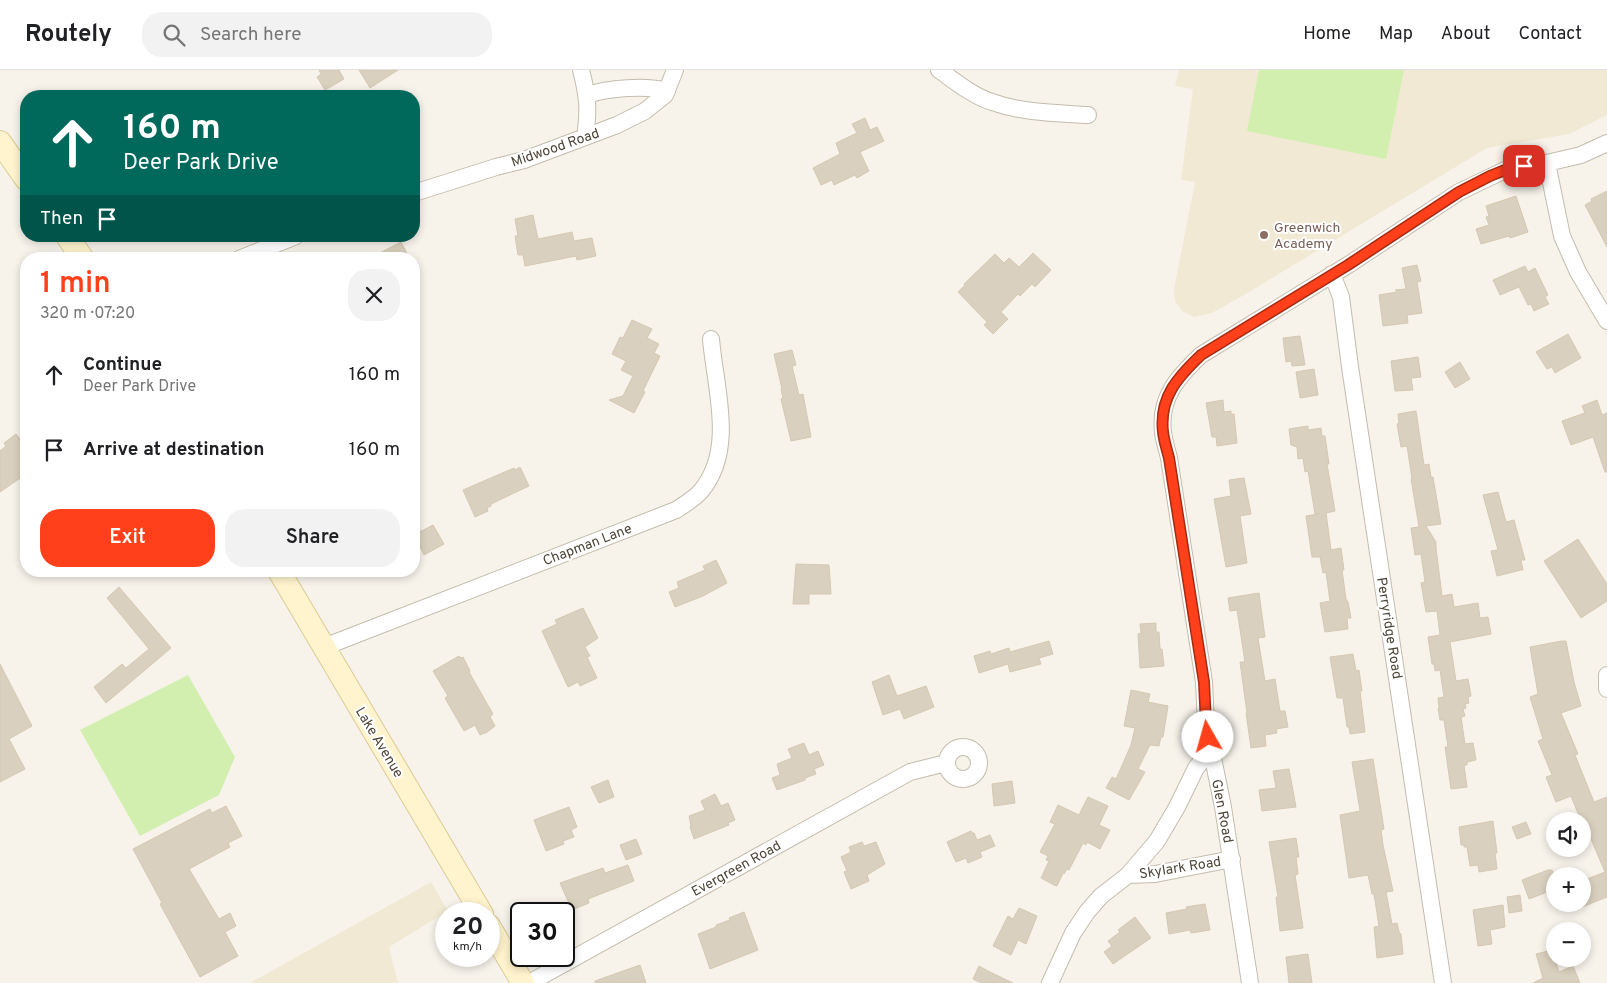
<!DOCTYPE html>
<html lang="en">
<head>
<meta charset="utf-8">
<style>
	:root { --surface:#fff; --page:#f2f2f2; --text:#202124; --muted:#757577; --line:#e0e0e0; --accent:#ff401a }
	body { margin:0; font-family:Overpass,sans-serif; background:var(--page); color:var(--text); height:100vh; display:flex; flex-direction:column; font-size:19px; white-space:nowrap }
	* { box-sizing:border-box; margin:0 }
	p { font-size:16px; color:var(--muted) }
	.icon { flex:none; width:28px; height:28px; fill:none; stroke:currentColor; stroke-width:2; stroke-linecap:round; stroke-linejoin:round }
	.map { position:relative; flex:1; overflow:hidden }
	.side { position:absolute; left:20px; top:182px; width:400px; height:325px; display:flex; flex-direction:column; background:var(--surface); border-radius:20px; box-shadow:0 2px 8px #0003 }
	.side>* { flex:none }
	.guide { position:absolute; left:20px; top:20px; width:400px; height:152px; border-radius:20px; box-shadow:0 2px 8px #0003; background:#00695c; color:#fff; overflow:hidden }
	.tools { position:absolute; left:1546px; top:742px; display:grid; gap:10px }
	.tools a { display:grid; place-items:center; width:45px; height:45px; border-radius:50%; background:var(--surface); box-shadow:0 2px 8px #0003; font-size:25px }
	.speed { position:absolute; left:435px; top:832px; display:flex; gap:10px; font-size:25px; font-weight:700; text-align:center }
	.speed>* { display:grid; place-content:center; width:65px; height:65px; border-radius:50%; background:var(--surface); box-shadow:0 2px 8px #0003; line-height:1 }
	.speed small { font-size:12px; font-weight:400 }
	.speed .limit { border:2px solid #111; border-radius:8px; background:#fff; color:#111 }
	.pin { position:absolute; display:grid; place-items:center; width:42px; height:42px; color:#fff; margin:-21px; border-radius:10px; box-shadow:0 2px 8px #0006 }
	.me { position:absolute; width:55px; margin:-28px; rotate:353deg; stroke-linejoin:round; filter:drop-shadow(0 0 4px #0008) }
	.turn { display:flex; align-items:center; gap:18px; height:105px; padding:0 20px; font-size:22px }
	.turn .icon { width:65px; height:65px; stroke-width:2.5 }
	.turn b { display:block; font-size:35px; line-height:42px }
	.then { display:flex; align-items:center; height:48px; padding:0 20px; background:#0003; gap:10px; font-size:19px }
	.round { display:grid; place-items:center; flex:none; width:52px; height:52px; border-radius:20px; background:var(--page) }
	.summary { display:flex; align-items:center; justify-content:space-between; height:85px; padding:0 20px }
	h1 { font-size:30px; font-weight:600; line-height:38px; color:var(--accent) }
	.button { display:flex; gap:10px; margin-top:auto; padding:10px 20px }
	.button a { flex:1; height:58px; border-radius:20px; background:var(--accent); color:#fff; font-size:20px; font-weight:600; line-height:58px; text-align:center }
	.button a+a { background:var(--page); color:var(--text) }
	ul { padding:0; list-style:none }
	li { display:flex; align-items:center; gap:15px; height:75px; padding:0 20px }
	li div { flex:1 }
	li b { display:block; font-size:19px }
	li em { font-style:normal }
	header { display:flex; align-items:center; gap:30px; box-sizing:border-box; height:70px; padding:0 25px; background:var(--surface); border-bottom:1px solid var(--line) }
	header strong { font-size:24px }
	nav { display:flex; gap:28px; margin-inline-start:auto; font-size:18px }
	.search { width:350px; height:45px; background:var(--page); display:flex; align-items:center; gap:12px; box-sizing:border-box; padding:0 18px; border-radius:20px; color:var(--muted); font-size:19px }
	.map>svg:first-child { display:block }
</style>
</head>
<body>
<header>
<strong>Routely</strong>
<div class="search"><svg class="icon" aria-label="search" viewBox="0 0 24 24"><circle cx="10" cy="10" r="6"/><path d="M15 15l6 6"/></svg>Search here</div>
<nav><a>Home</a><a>Map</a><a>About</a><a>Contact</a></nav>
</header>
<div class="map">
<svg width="1607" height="913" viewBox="0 0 1607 913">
	<rect width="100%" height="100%" fill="#f7f3eb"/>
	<path fill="#f1e9d3" d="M 1179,0 L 1607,0 L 1607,45 L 1569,64 L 1487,78 L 1244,225 L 1212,243 L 1194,247 L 1182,241 L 1175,231 L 1174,219 L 1195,112 L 1181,110 L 1193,19 L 1175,16 Z
		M 431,812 L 448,841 L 389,877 L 398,913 L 250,913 Z"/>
	<path fill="#d2efb0" d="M 1259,0 L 1404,0 L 1386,89 L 1247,61 Z
		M 188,605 L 235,687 L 219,725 L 140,766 L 80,660 Z"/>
	<path fill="#dad0bf" stroke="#d6c8b1" d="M 319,0 L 339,0 L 344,9 L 325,20 L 317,7 L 321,4 Z
		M 359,0 L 398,0 L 370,18 Z
		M 865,48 L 870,60 L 877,57 L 884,71 L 860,82 L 869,101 L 857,108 L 855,105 L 834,115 L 832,110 L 821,115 L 813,98 L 840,84 L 836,73 L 857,63 L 852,54 Z
		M 1607,121 L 1607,177 L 1585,135 L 1592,131 L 1591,129 Z
		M 1516,126 L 1528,162 L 1510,168 L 1509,166 L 1481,174 L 1476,159 L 1489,155 L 1486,147 L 1489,146 L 1486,136 Z
		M 533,145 L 538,169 L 572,162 L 574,171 L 592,168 L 596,186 L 577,190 L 576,186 L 525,196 L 523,185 L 518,185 L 515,166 L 518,166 L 515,149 Z
		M 401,172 L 410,189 L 368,189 Z
		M 1033,183 L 1051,200 L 1035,217 L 1032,214 L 1020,226 L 1018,224 L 1001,242 L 1008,249 L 993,264 L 984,255 L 987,252 L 958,222 L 965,215 L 964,214 L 995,184 L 1004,193 L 1009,188 L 1019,197 Z
		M 1417,195 L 1421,211 L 1417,212 L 1422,243 L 1407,245 L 1408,253 L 1383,256 L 1379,225 L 1397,222 L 1395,220 L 1406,219 L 1402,198 Z
		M 1525,196 L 1528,202 L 1535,198 L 1548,225 L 1545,227 L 1549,234 L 1534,241 L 1531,234 L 1528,235 L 1519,217 L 1500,225 L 1493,210 Z
		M 632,250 L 652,259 L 647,268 L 659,274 L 654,283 L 660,286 L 643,321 L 645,322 L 634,343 L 609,330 L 623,326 L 633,306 L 621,300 L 626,291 L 612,284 L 620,267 L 623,268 Z
		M 1568,264 L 1581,288 L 1555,303 L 1552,297 L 1547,299 L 1536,282 Z
		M 1300,266 L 1305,295 L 1292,296 L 1291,291 L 1286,292 L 1283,268 Z
		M 792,280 L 796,295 L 792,296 L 799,325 L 803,324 L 811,367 L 791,371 L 781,329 L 783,328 L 781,319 L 782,319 L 774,284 Z
		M 1418,287 L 1421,307 L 1411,308 L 1413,320 L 1395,321 L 1391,291 Z
		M 1460,292 L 1470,309 L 1455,318 L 1445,302 Z
		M 1314,299 L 1318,325 L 1300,328 L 1296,302 Z
		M 1223,330 L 1224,342 L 1231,341 L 1231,344 L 1234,344 L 1237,373 L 1217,376 L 1216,367 L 1212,367 L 1206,333 Z
		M 1597,330 L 1602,345 L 1607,343 L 1607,402 L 1605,402 L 1593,367 L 1571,375 L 1562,351 L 1585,343 L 1582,336 Z
		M 1416,341 L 1424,395 L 1429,394 L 1431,407 L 1433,407 L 1441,454 L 1426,456 L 1436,472 L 1436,478 L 1442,526 L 1452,524 L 1454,537 L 1478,533 L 1480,548 L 1488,547 L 1491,564 L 1450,572 L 1456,611 L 1468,609 L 1471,626 L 1468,627 L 1469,633 L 1465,634 L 1466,638 L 1463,639 L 1465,646 L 1461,647 L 1465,674 L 1473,673 L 1476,690 L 1467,692 L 1467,695 L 1464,695 L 1467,717 L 1451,719 L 1445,677 L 1448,677 L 1444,650 L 1440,650 L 1438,638 L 1439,638 L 1438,628 L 1444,627 L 1440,600 L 1435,601 L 1434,594 L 1432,594 L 1428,567 L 1440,565 L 1437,541 L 1426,542 L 1421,513 L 1425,512 L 1421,484 L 1415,485 L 1411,458 L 1419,457 L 1411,409 L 1412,409 L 1407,376 L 1401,377 L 1397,354 L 1399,353 L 1398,344 Z
		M 1308,356 L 1308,360 L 1321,358 L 1322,366 L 1325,366 L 1329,394 L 1327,394 L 1335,441 L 1326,443 L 1331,480 L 1341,478 L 1344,500 L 1342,500 L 1346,529 L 1348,532 L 1351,548 L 1347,548 L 1348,559 L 1325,562 L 1320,533 L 1330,531 L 1326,502 L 1323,503 L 1320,487 L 1312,487 L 1306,446 L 1319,444 L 1315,444 L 1308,401 L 1305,402 L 1303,388 L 1298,389 L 1297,377 L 1291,375 L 1289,359 Z
		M 16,364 L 26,377 L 26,404 L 0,422 L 0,381 L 6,376 L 4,373 Z
		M 520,397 L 529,416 L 491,434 L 491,436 L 487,438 L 488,441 L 475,447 L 463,420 L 514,398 L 515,400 Z
		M 1244,408 L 1251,444 L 1240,446 L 1247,493 L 1226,497 L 1214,429 L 1231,426 L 1229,410 Z
		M 1498,422 L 1506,452 L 1514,450 L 1525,490 L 1521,490 L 1523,500 L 1521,500 L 1497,506 L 1491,481 L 1498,480 L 1483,425 Z
		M 433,455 L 444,474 L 424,485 L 414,465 Z
		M 1578,469 L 1607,514 L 1607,531 L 1581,548 L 1544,491 Z
		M 716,490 L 727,513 L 703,526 L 675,537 L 669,522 L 679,518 L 677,512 L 705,500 L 703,496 Z
		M 796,494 L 829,495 L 831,524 L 809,524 L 809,534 L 793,534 Z
		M 119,517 L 171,578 L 106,633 L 94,617 L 122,594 L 126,598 L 149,579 L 107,528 Z
		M 1259,523 L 1265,567 L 1258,568 L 1265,611 L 1275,609 L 1280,641 L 1285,641 L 1288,657 L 1276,659 L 1277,663 L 1265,665 L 1266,676 L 1251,678 L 1246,643 L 1247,643 L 1240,592 L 1245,592 L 1237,540 L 1230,541 L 1228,528 Z
		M 583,538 L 598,568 L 585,577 L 590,586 L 587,587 L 597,608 L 580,616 L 578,612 L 568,617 L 542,561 L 557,554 L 555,550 Z
		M 1156,553 L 1156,562 L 1159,562 L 1160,579 L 1162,579 L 1164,596 L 1140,598 L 1138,564 L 1141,563 L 1140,554 Z
		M 1049,571 L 1053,584 L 1039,588 L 1041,594 L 1010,602 L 1008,594 L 979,603 L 974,586 L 990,581 L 991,584 L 1009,578 L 1010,582 Z
		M 1562,571 L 1566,571 L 1574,612 L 1581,636 L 1561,643 L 1578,684 L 1575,685 L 1594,732 L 1607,727 L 1607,827 L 1582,837 L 1582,811 L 1605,802 L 1586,757 L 1584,758 L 1582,751 L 1581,751 L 1571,726 L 1556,732 L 1546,707 L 1552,705 L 1538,671 L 1543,669 L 1530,627 L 1538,624 L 1530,577 Z
		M 1353,584 L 1356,601 L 1359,600 L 1362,621 L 1360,621 L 1365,662 L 1350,664 L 1349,657 L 1347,657 L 1343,628 L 1337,628 L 1330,587 Z
		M 459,586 L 461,588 L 463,587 L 470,601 L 469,602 L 493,644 L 490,647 L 495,656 L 486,663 L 484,663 L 480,665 L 475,655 L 464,661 L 445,628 L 448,626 L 433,601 Z
		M 0,594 L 32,656 L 9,669 L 25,699 L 0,712 Z
		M 889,605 L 897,626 L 926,616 L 934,637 L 904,649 L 900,639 L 883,645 L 872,612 Z
		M 1131,620 L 1150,624 L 1148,632 L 1168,636 L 1163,667 L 1161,667 L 1159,676 L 1150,675 L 1138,699 L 1145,702 L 1129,730 L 1106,718 L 1112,707 L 1116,709 L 1131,675 L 1135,658 L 1124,656 Z
		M 804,673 L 809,685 L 818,681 L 824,695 L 814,699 L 816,704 L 805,708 L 805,710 L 777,720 L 772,708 L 780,705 L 777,694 L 792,688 L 788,679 Z
		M 1373,689 L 1384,759 L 1381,760 L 1383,775 L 1393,821 L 1386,822 L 1392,854 L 1397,853 L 1399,862 L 1401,864 L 1403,884 L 1377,888 L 1374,857 L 1379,856 L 1374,824 L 1372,824 L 1368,805 L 1349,808 L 1340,745 L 1360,741 L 1352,692 Z
		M 1289,699 L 1296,737 L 1262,741 L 1259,720 L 1276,718 L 1273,701 Z
		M 608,710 L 614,727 L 599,733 L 591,717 Z
		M 1012,711 L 1015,733 L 994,736 L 992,714 Z
		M 715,724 L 721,736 L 728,733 L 735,750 L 728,753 L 729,755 L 694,769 L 690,757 L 691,756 L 689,746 L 705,740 L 701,731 Z
		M 1088,727 L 1108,736 L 1099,755 L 1110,760 L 1100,779 L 1087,772 L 1086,775 L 1083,773 L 1069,800 L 1067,799 L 1064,804 L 1063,803 L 1057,816 L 1054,815 L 1041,808 L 1049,791 L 1046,790 L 1048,786 L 1040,782 L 1055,754 L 1050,752 L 1058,735 L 1079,745 Z
		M 226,736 L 242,766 L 228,773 L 230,777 L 189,799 L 219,849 L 230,843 L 236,856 L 225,862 L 238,886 L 200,907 L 160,834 L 162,833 L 133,779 L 210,739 L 212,743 Z
		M 569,737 L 577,757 L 571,760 L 574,767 L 563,771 L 564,774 L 546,781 L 534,750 Z
		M 1493,751 L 1497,783 L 1495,783 L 1497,799 L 1479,802 L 1478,795 L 1470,796 L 1467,777 L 1464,777 L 1464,775 L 1461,775 L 1459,757 Z
		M 1526,752 L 1531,764 L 1517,769 L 1512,757 Z
		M 971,761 L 972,763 L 974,763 L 977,770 L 990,765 L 995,776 L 980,782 L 982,787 L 968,793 L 966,788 L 956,792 L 947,772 Z
		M 1296,768 L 1299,787 L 1296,787 L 1298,804 L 1295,805 L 1303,858 L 1280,861 L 1276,827 L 1278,827 L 1269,772 Z
		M 636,769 L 642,784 L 626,790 L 620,775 Z
		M 862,772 L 864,776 L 876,772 L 885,794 L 867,805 L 869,811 L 851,819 L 844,802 L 847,801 L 841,787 L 851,782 L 849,777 Z
		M 628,795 L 634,811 L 588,829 L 589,833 L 572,840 L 560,813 L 603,798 L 605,803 Z
		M 1548,800 L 1552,800 L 1555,807 L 1555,819 L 1529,829 L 1522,810 Z
		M 1520,825 L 1522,841 L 1509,843 L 1507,827 Z
		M 1205,834 L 1210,860 L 1191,863 L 1190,860 L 1169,864 L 1166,843 L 1187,839 L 1186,837 Z
		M 1503,835 L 1505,857 L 1490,860 L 1492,874 L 1478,876 L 1473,840 Z
		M 1019,838 L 1037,846 L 1026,874 L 1018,870 L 1011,885 L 993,876 L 1008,846 L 1013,849 Z
		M 744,842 L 758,880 L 710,899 L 698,864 L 716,857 L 716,855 L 730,850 L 729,848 Z
		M 1135,847 L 1151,868 L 1113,894 L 1104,882 L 1112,876 L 1108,871 L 1120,862 L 1118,860 Z
		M 1552,880 L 1559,902 L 1573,896 L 1580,913 L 1533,913 L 1543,908 L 1536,884 Z
		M 1308,884 L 1312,913 L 1289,913 L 1286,887 Z
		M 640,895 L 646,913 L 595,913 L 595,911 Z
		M 979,896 L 988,901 L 1013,913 L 981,913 L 973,909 Z"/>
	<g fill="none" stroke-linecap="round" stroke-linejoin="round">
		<defs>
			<path id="minor" d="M 581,0 C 588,27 589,40 585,67
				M 939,0 C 956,12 973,26 992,32 C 1023,43 1056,43 1088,45
				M 588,25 C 607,18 647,15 667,21
				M 1607,73 L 1581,85 L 1547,93 L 1562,166 L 1578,202 L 1607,251
				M 414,123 L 496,97 L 524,90 L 617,55 L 645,41 L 665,25 L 675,0
				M 239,189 L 296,166
				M 1332,204 L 1341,227 L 1350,297 L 1443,913
				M 324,577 L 676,440 C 685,434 694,429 701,421 C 736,379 715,318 711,269
				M 1607,605 L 1607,619
				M947 693a16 16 0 1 1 32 0a16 16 0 1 1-32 0Z
				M 1128,805 L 1155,804 L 1232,789
				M 529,913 L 910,702 L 946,693
				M 1050,913 L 1073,863 L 1087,842 L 1101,826 L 1128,805 L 1157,771 L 1177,737 L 1196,698 L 1210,680
				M 1250,913 L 1223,737 L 1206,654 L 1204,612 L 1169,388 C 1167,380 1164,371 1163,362 C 1159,327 1178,307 1201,285 L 1348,195 L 1459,122 L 1505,100 L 1547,93"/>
			<path id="secondary" d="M 0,72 L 26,109
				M 67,166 L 83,189
				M 279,501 L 482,844
				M 489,856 L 523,913"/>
		</defs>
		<use href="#minor" stroke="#c4bcac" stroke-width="18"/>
		<use href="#secondary" stroke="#dcca96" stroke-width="24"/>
		<use href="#minor" stroke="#fff" stroke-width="16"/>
		<use href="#secondary" stroke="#fff4cd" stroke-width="22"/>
	</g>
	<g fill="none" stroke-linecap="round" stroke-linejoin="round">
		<defs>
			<path id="route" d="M 1208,667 L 1206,654 L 1204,612 L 1169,388 C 1167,380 1164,371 1163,362 C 1159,327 1178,307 1201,285 L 1348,195 L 1459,122 L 1490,106 L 1505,100 L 1524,96"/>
		</defs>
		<use href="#route" stroke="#a62a11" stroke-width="12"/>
		<use href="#route" stroke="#ff401a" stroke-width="9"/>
	</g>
	<circle fill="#8d6e63" stroke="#fff" stroke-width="2" cx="1264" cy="165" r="5"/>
	<g text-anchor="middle" stroke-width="4" stroke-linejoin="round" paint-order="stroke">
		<g font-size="14" fill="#4d4537" stroke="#fff">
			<text transform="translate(555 77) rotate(-19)" y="5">Midwood Road</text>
			<text transform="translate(587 474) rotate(-21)" y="5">Chapman Lane</text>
			<text transform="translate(1390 558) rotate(81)" y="5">Perryridge Road</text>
			<text transform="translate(380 672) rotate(59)" y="5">Lake Avenue</text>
			<text transform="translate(1223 741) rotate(79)" y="5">Glen Road</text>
			<text transform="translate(1180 797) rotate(-9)" y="5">Skylark Road</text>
			<text transform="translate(736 798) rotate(-29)" y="5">Evergreen Road</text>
		</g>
		<g font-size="14" fill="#785e54" stroke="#fff" text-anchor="start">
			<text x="1274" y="162">Greenwich<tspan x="1274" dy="16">Academy</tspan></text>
		</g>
	</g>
</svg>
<div class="tools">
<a><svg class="icon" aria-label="sound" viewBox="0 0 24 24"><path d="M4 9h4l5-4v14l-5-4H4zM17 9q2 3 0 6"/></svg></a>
<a>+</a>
<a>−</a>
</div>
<div class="speed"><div>20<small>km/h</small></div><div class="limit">30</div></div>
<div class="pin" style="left:1524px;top:96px;background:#d93025"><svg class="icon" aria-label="arrive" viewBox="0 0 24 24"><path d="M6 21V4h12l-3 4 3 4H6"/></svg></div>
<svg class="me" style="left:1208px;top:667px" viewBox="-20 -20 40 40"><circle r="19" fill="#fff"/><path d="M0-13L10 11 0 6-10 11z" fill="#ff401a"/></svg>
<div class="guide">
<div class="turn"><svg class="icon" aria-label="ahead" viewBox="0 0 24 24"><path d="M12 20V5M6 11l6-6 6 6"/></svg><div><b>160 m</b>Deer Park Drive</div></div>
<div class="then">Then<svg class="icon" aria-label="arrive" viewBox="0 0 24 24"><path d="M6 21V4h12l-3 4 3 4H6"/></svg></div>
</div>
<section class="side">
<div class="summary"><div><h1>1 min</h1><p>320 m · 07:20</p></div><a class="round"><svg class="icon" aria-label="close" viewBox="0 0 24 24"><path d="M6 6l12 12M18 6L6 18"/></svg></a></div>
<ul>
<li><svg class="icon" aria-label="ahead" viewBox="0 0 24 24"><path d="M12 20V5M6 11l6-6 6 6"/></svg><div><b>Continue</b><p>Deer Park Drive</p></div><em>160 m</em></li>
<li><svg class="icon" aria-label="arrive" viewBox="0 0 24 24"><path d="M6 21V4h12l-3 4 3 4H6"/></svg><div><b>Arrive at destination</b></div><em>160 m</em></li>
</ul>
<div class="button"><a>Exit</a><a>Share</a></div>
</section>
</div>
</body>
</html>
